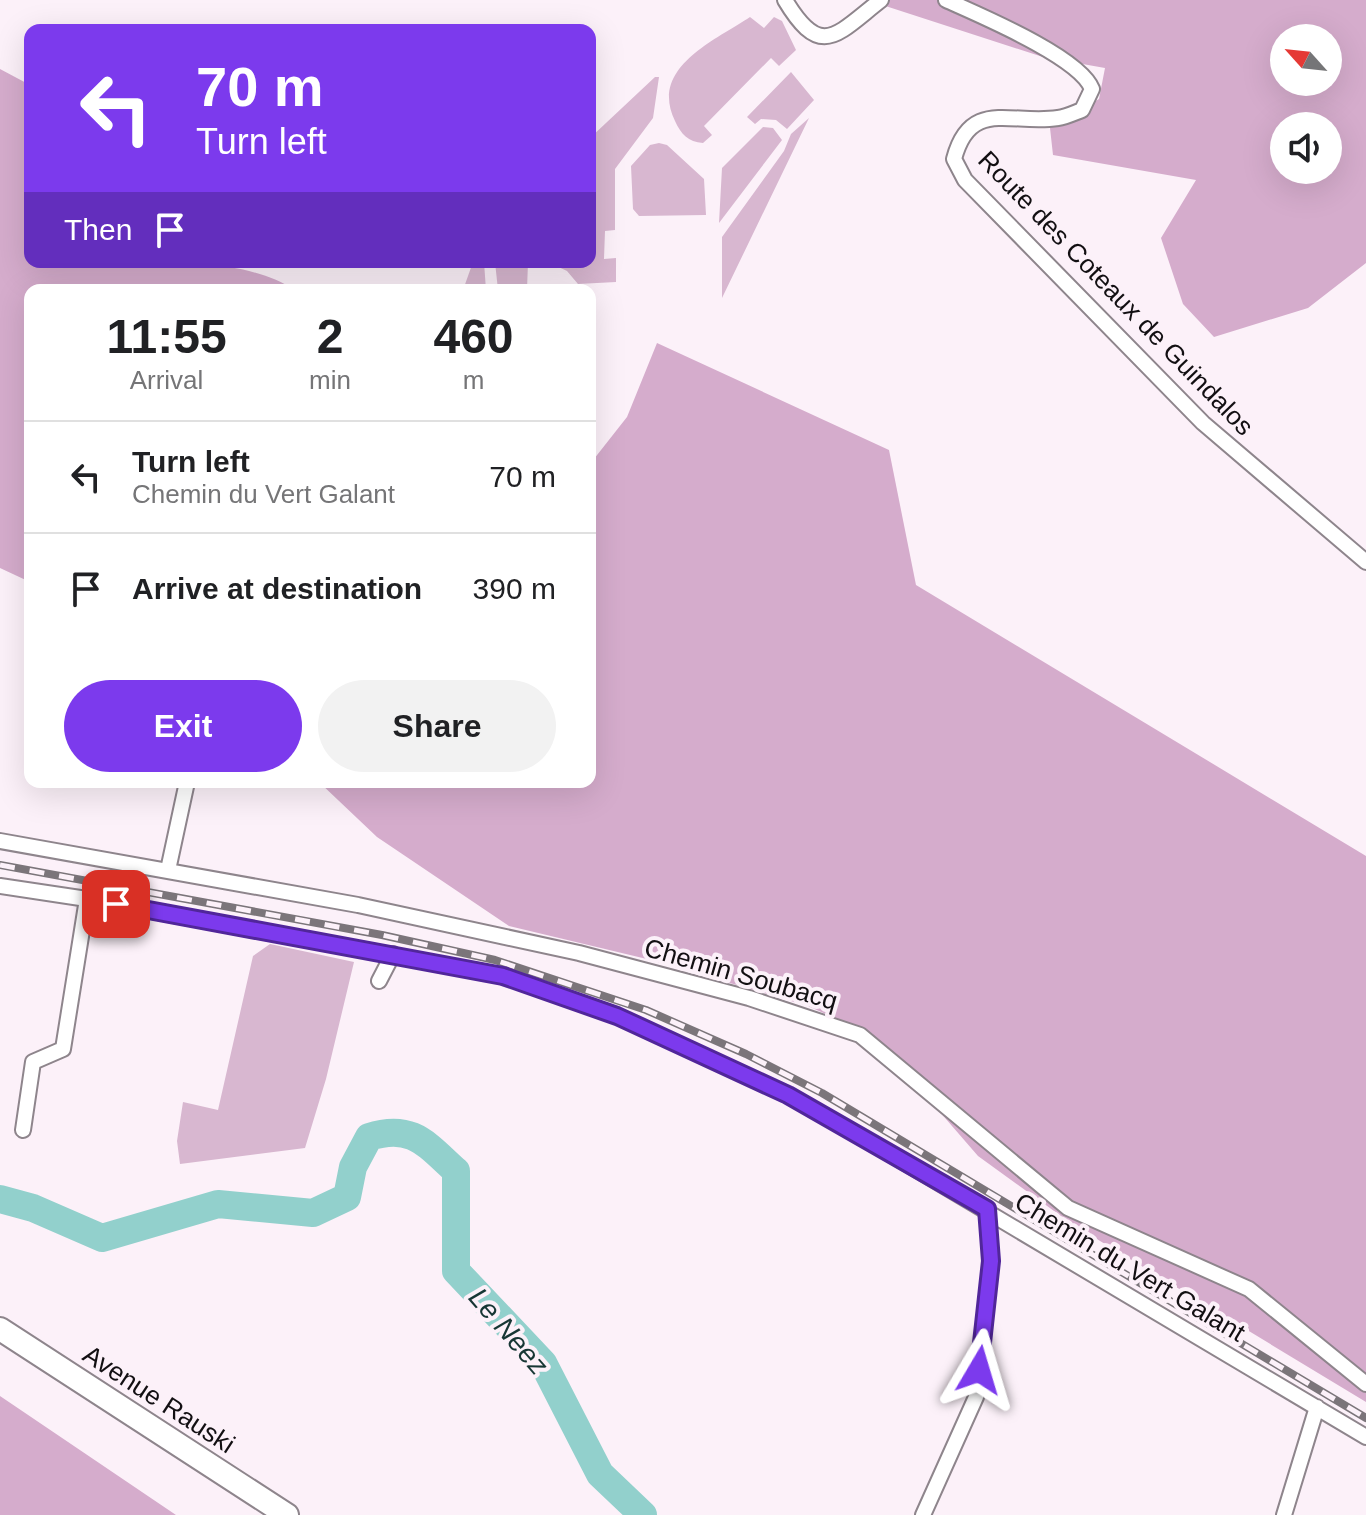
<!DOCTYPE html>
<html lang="en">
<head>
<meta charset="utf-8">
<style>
	:root { --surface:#fff; --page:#f2f2f2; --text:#202124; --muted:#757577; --line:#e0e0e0; --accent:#7c3aed }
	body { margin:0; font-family:Helvetica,sans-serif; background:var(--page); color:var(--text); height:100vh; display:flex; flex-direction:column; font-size:30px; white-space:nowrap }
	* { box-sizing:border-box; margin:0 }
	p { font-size:26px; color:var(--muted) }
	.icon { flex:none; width:44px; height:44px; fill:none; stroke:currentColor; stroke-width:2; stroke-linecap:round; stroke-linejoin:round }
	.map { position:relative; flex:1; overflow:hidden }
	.sheet { position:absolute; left:24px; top:284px; width:572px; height:504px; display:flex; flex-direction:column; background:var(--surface); border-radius:16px; box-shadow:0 8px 32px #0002 }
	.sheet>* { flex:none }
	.banner { position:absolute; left:24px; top:24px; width:572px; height:244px; border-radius:16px; box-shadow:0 8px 32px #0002; background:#7c3aed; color:#fff; overflow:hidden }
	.needle { width:52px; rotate:297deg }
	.buttons { position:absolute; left:1270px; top:24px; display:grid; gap:16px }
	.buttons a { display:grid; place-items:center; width:72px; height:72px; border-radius:50%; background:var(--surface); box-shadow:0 8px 32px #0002; font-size:40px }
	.pin { position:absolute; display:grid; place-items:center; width:68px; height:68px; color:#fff; margin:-34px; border-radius:16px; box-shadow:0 4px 12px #0006 }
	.me { position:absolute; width:88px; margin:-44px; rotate:7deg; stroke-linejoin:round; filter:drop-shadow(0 0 6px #0008) }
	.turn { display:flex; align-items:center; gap:28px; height:168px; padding:0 40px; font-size:36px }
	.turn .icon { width:104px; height:104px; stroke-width:2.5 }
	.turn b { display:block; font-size:56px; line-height:68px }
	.then { display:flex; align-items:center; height:76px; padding:0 40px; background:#0003; gap:16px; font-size:30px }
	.eta { display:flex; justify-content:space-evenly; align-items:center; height:136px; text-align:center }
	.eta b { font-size:48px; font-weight:700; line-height:56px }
	.cta { display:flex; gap:16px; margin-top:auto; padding:16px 40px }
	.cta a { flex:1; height:92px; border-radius:48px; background:var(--accent); color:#fff; font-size:32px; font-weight:700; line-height:92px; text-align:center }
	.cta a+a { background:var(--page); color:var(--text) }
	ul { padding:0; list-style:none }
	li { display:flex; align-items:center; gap:24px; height:112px; padding:0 40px; border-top:2px solid var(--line) }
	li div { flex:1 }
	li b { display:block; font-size:30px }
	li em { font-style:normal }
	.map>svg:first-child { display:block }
</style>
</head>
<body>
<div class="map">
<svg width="1366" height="1515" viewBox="0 0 1366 1515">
	<rect width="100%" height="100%" fill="#fcf1f9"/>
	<path fill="#d8b7d0" d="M 750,17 L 764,28 L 774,17 L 782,21 L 796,50 L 779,66 L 771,58 L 704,126 L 712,135 L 703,143 C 688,142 681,134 675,121 C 649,68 714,41 750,17 Z
		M 791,72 L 814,100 L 787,129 L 776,120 L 761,119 L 755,124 L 747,117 Z
		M 655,77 L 659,77 L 653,118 L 615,169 L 615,230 L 605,231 L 604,259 L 616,258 L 616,282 L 578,284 L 567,271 L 548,262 L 590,262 L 590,138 Z
		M 809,118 L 722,298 L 722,237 L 784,151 L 791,134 Z
		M 763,127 L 773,128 L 782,140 L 719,223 L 722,168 Z
		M 659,143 L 667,145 L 704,179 L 706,215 L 639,216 L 633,209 L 631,166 L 650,145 Z
		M 473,262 L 484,262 L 486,290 L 463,290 Z
		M 495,262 L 528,262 L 527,290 L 498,290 Z
		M 270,944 L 354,962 L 326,1079 L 305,1148 L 180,1164 L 177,1141 L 183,1102 L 218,1110 L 253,956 Z"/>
	<path fill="#d5accc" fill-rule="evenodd" d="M 867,0 L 1366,0 L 1366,263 L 1308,308 L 1214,337 L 1183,304 L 1161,238 L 1196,180 L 1053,155 L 1050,128 L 1099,99 L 1105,68 L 1043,57 ZM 1284,38 L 1328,38 L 1328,82 L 1284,82 ZM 1284,126 L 1328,126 L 1328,170 L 1284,170 Z
		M 0,69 L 30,85 L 30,262 C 99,262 238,250 294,290 L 30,290 L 30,582 L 0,568 Z
		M 657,343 L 889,450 L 916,585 L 1366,856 L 1366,1402 L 1072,1224 L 978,1156 L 874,1036 L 808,1006 L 651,960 L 509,926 L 377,837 L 319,782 L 590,782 L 590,464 L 627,417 Z
		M 0,1396 L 176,1515 L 0,1515 Z"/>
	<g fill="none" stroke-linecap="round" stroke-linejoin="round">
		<path stroke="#92d0cc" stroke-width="28" d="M 0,1199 L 33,1208 L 102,1238 L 218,1204 L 313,1213 L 347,1197 L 353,1167 L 369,1137 C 412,1123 426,1144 456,1171 L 456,1271 L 543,1363 L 600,1474 L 643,1515"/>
		<defs>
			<path id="minor" d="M 785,0 C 821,60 836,35 881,0
				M 946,0 C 979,15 1080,57 1092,89 L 1082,110 C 1074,113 1066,117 1058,118 C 1011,125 970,98 954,159 L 965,180 L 1203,423 L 1366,562
				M 0,841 L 358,905 L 579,953 L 749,998 L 860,1035 L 1068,1208 L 1249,1289 L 1366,1384
				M 168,870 L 187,782
				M 0,886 L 87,899 L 503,976 L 617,1016 L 788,1095 L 853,1132 L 1366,1437
				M 379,981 L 393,954
				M 23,1130 L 33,1062 L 63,1049 L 87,899
				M 923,1515 L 976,1397 L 991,1261 L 987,1209
				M 1284,1515 L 1317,1407"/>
			<path id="primary" d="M 0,1329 L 287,1515"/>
		</defs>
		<use href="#minor" stroke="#8e858c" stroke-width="18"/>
		<use href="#primary" stroke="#8e858c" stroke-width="26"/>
		<use href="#minor" stroke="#fff" stroke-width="14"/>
		<use href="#primary" stroke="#fff" stroke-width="22"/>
		<defs>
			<path id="rail" d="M 0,865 L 382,935 L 495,960 L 646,1010 L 746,1054 L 822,1093 L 1366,1418"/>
		</defs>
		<use href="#rail" stroke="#7b757a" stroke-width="8"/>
		<use href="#rail" stroke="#fcf1f9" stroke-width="5" stroke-dasharray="15" stroke-linecap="butt"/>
	</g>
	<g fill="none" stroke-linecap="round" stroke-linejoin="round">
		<defs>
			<path id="route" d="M 116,904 L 503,976 L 617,1016 L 788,1095 L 987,1209 L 991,1261 L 979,1370"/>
		</defs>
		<use href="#route" stroke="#51269a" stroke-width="20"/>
		<use href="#route" stroke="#7c3aed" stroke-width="14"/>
	</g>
	<g text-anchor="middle" stroke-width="8" stroke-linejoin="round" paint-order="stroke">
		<g font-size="26" fill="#120f12" stroke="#fcf1f9">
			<text transform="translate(1116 293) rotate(46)" y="9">Route des Coteaux de Guindalos</text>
			<text transform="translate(741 974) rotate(16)" y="9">Chemin Soubacq</text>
			<text transform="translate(1130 1267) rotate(31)" y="9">Chemin du Vert Galant</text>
			<text transform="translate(159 1399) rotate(33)" y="9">Avenue Rauski</text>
		</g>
		<g font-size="28" font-style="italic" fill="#163634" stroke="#fcf1f9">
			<text transform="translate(509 1331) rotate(49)" y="10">Le Neez</text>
		</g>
	</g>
</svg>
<div class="buttons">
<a><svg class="needle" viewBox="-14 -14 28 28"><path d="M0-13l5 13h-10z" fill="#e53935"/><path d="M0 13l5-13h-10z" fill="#757577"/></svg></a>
<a><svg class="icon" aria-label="sound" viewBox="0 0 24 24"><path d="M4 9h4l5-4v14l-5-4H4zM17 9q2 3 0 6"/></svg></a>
</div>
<div class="pin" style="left:116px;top:904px;background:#d93025"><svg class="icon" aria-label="arrive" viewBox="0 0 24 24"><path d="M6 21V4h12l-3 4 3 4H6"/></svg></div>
<svg class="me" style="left:979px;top:1370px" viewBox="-20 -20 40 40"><path d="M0-17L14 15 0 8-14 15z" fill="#7c3aed" stroke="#fff" stroke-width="4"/></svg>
<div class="banner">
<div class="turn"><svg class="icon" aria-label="left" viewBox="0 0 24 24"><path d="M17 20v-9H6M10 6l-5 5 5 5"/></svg><div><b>70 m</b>Turn left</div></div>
<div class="then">Then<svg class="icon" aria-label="arrive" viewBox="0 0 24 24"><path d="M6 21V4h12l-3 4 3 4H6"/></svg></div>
</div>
<section class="sheet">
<div class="eta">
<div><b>11:55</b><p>Arrival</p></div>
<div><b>2</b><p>min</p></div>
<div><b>460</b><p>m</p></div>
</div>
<ul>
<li><svg class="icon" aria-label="left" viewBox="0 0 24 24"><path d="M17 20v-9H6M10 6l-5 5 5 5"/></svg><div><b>Turn left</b><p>Chemin du Vert Galant</p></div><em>70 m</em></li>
<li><svg class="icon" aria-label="arrive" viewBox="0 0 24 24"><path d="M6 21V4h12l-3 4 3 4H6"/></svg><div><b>Arrive at destination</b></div><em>390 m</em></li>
</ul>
<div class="cta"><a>Exit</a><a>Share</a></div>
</section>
</div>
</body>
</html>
